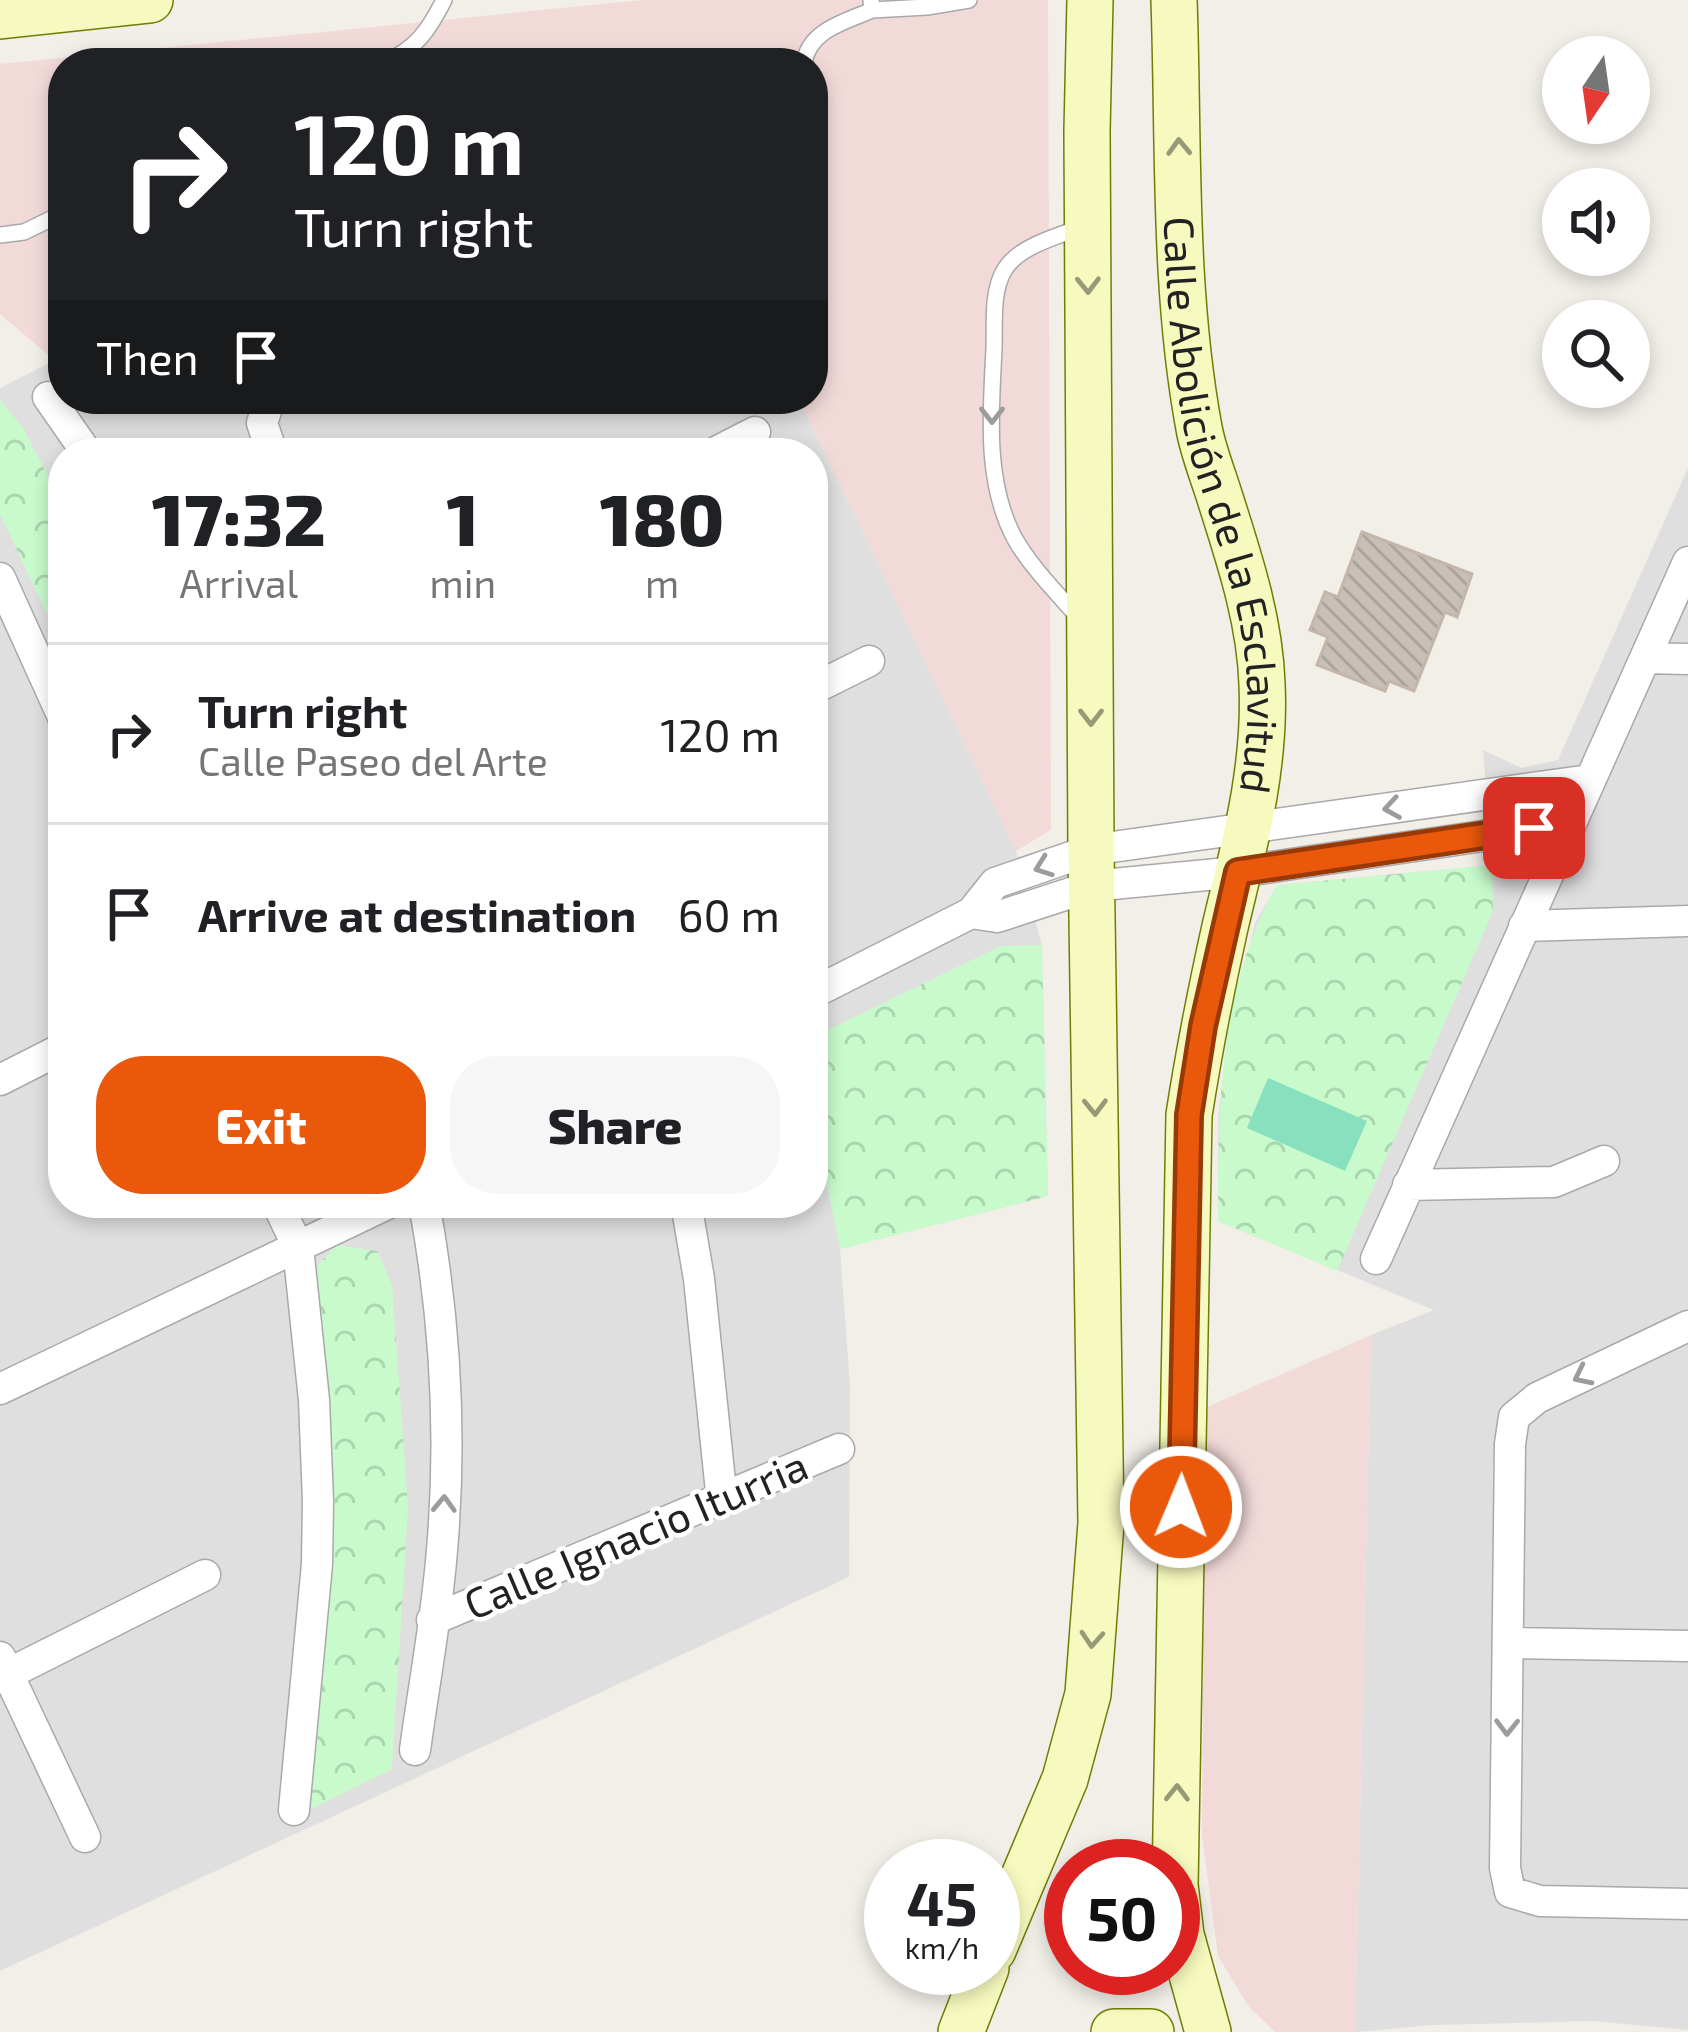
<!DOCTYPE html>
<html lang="en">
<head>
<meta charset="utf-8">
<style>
	:root { --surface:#fff; --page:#f6f6f6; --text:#202124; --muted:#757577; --line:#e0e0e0; --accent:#ea580c }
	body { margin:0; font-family:"Exo 2",sans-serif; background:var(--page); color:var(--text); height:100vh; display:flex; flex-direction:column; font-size:45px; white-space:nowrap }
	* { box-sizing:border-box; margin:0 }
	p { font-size:39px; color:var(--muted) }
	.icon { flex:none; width:66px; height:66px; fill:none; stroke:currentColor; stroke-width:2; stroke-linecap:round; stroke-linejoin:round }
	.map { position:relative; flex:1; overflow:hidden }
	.drawer { position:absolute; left:48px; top:438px; width:780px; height:780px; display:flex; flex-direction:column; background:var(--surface); border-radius:48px; box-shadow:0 6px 18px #0003 }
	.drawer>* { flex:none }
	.banner { position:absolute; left:48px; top:48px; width:780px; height:366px; border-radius:48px; box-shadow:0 6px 18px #0003; background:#202124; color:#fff; overflow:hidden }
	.needle { width:78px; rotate:193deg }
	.controls { position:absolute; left:1542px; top:36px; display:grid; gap:24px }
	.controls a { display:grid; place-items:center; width:108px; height:108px; border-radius:50%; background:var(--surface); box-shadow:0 6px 18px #0003; font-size:60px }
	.speed { position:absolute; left:864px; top:1839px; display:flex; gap:24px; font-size:60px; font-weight:700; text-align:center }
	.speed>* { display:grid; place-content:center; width:156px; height:156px; border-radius:50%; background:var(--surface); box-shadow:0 6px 18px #0003; line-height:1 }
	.speed small { font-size:30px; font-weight:400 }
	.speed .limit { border:18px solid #d22; background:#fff; color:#111 }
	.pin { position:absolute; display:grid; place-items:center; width:102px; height:102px; color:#fff; margin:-51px; border-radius:24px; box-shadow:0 6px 18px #0006 }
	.me { position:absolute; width:132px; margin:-66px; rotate:1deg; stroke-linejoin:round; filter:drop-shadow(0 0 9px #0008) }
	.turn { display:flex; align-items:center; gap:42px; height:252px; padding:0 48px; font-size:54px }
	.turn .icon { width:156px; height:156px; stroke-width:2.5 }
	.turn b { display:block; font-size:84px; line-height:102px }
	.then { display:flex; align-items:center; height:114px; padding:0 48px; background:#0003; gap:24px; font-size:45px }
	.eta { display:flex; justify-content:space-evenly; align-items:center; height:204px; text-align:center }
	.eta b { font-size:72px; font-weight:800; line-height:84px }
	.button { display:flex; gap:24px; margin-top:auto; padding:24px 48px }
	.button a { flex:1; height:138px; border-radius:48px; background:var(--accent); color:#fff; font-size:48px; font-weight:800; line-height:138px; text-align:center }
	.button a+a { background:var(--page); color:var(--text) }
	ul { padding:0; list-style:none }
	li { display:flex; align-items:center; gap:36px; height:180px; padding:0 48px; border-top:3px solid var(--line) }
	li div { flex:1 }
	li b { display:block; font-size:45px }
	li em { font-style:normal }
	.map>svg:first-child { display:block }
</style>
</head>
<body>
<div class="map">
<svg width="1688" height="2032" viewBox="0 0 1688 2032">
	<defs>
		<pattern id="park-crowns" width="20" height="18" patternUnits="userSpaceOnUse" patternTransform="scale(3)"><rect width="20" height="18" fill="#c8facc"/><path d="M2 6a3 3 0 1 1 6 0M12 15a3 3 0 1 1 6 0" fill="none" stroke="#acd6af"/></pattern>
		<pattern id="building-back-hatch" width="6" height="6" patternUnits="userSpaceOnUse" patternTransform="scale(3)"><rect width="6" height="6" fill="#c7bfb8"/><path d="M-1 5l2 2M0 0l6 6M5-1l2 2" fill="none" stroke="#aba49e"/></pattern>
	</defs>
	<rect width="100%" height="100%" fill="#f2efe9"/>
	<path fill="#e0dfdf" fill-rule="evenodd" d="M 63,356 L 63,399 L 799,399 L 1016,851 L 1042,945 L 1048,1196 L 840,1249 L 850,1386 L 849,1577 L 0,1971 L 0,388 ZM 63,453 L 813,453 L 813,1203 L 63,1203 Z
		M 1688,468 L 1688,2030 L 1593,2021 L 1434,2025 L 1355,2032 L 1371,1335 L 1434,1310 L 1218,1221 L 1218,1121 L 1228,1031 L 1255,923 L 1277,885 L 1492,865 L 1483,750 L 1521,768 L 1558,760 Z"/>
	<path fill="#f2dad9" d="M 642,0 L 1048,0 L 1051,830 L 1016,851 L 799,399 L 813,399 L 813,63 L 63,63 L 63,356 L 54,360 L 0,314 L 0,64 Z
		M 1371,1335 L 1355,2032 L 1275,2032 L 1249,2007 L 1218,1956 L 1202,1835 L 1205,1408 Z"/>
	<path fill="url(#park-crowns)" d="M 0,400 L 23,428 L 63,505 L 63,648 L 0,514 Z
		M 1492,865 L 1493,911 L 1337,1271 L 1218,1221 C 1218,1108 1219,985 1277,885 Z
		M 1042,945 L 1048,1196 L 840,1249 L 813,1117 L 813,1037 L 1001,946 Z
		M 337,1245 L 377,1251 L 392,1285 L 408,1508 L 392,1769 L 299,1815 L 312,1271 Z"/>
	<path fill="#88e0be" d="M 1268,1078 L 1367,1121 L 1345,1171 L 1247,1128 Z"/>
	<path fill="url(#building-back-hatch)" stroke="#c4b6ab" stroke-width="3" d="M 1362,532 L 1472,574 L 1457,617 L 1445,612 L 1414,691 L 1389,681 L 1385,691 L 1317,665 L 1328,637 L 1310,630 L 1325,592 L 1338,597 Z"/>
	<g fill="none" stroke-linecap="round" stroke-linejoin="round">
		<defs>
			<path id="lane" d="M 871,0 L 872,10 L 927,7 L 969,0
				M 384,63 C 416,49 429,30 444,0
				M 804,63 C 809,30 845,22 872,10
				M 813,115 L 817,135
				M 0,235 L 24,232 L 63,213
				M 1078,617 C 1057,593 1031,567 1015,539 C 984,482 991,411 994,349 C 995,324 991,291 1005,269 C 1020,245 1060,236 1084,226"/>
			<path id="street" d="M 48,397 L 87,453
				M 270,399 L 262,423 L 272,453
				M 714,453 L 755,432
				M 0,578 L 63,717
				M 1645,658 L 1688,659
				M 813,689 L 869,661
				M 971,913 L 997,917 L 1092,886 L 1238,872 L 1571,823
				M 1524,926 L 1688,921
				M 813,993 L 971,913 L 995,883 L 1091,850 L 1590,780
				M 0,1080 L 63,1048
				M 1408,1185 L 1554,1182 L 1604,1161
				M 277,1203 L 298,1247 L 314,1400 L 318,1501 L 317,1564 L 294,1810
				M 686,1203 L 699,1279 L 722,1501
				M 1376,1259 L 1688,562
				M 1688,1326 L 1537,1398 L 1514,1417 L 1510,1444 L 1505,1868 L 1510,1892 L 1540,1901 L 1688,1904
				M 0,1389 L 389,1203
				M 432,1620 L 839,1449
				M 1508,1643 L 1688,1646
				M 0,1657 L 85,1837
				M 8,1674 L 205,1575
				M 415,1750 C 424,1683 437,1616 442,1550 C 452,1434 445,1317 424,1203"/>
			<g id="secondary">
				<path id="s1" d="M 1174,0 C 1179,141 1173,288 1199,428 C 1203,451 1213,475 1220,498 C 1239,558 1260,620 1262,684 C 1266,767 1244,847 1225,927 C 1211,990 1199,1051 1189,1115 L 1175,1885 L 1181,1935 L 1208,2032"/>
				<path d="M 0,16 L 150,0"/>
				<path d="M 993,1950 L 1065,1779 L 1088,1694 L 1101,1523 L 1091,850 L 1087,131 L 1090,0"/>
				<path d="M 961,2032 L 986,1968"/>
				<path d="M 1114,2032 L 1151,2032"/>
			</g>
		</defs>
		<use href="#lane" stroke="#a9a9a9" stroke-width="18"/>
		<use href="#street" stroke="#a9a9a9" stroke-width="33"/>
		<use href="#secondary" stroke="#707d05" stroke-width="48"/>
		<use href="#lane" stroke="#fff" stroke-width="15"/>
		<use href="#street" stroke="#fff" stroke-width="30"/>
		<use href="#secondary" stroke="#f7fabf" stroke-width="45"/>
	</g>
	<defs><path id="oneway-chevron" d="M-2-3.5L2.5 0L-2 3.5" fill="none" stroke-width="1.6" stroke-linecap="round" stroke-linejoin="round" transform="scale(3)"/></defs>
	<g stroke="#979978">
		<use href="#oneway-chevron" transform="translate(1179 147) rotate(-92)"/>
		<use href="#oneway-chevron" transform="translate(1088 285) rotate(89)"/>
		<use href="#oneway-chevron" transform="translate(1091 717) rotate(90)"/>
		<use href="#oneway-chevron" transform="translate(1095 1107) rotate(89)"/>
		<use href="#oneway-chevron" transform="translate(1092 1639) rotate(94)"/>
		<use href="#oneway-chevron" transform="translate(1177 1793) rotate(-89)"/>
	</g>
	<g stroke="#9c9c9c">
		<use href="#oneway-chevron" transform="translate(992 415) rotate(90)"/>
		<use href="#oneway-chevron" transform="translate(1392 808) rotate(171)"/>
		<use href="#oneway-chevron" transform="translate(1043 867) rotate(160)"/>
		<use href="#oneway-chevron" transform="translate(1582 1376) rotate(154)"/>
		<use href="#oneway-chevron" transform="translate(444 1504) rotate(-88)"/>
		<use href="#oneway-chevron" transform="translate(1507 1727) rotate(91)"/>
	</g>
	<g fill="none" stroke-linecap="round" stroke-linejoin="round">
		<defs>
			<path id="route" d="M 1181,1507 L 1189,1115 L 1203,1026 L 1238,872 L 1534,828"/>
		</defs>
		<use href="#route" stroke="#983908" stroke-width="30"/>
		<use href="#route" stroke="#ea580c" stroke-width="21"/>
	</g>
	<g text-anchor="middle" stroke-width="9" stroke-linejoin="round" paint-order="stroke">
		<g font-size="42" fill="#222" stroke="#fff">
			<text dy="15" stroke="none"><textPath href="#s1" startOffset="510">Calle Abolición de la Esclavitud</textPath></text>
			<text transform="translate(636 1535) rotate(-23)" y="15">Calle Ignacio Iturria</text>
		</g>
	</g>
</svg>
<div class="controls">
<a><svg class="needle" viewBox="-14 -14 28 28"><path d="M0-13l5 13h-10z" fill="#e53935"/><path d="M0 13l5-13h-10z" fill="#757577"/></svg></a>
<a><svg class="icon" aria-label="sound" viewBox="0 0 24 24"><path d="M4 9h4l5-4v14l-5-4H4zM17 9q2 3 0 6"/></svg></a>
<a><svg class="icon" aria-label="search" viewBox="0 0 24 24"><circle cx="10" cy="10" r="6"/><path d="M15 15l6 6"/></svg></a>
</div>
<div class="speed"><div>45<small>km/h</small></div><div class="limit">50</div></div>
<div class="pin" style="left:1534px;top:828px;background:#d93025"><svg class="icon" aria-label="arrive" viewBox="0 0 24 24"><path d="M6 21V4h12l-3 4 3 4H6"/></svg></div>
<svg class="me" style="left:1181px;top:1507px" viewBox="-20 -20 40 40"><circle r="17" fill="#ea580c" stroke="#fff" stroke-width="3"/><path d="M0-11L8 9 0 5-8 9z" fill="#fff"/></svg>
<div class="banner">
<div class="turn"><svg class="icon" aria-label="right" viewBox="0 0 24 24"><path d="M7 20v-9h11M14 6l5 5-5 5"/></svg><div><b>120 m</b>Turn right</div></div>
<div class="then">Then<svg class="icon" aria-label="arrive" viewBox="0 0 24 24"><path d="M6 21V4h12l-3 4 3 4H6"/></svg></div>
</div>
<section class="drawer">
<div class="eta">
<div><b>17:32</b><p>Arrival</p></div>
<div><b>1</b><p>min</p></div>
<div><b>180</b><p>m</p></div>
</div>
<ul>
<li><svg class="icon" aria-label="right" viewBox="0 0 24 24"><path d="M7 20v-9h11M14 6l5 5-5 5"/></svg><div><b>Turn right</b><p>Calle Paseo del Arte</p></div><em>120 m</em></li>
<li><svg class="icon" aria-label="arrive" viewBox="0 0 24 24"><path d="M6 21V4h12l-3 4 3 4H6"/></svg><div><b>Arrive at destination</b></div><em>60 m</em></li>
</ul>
<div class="button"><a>Exit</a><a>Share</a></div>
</section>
</div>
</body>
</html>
